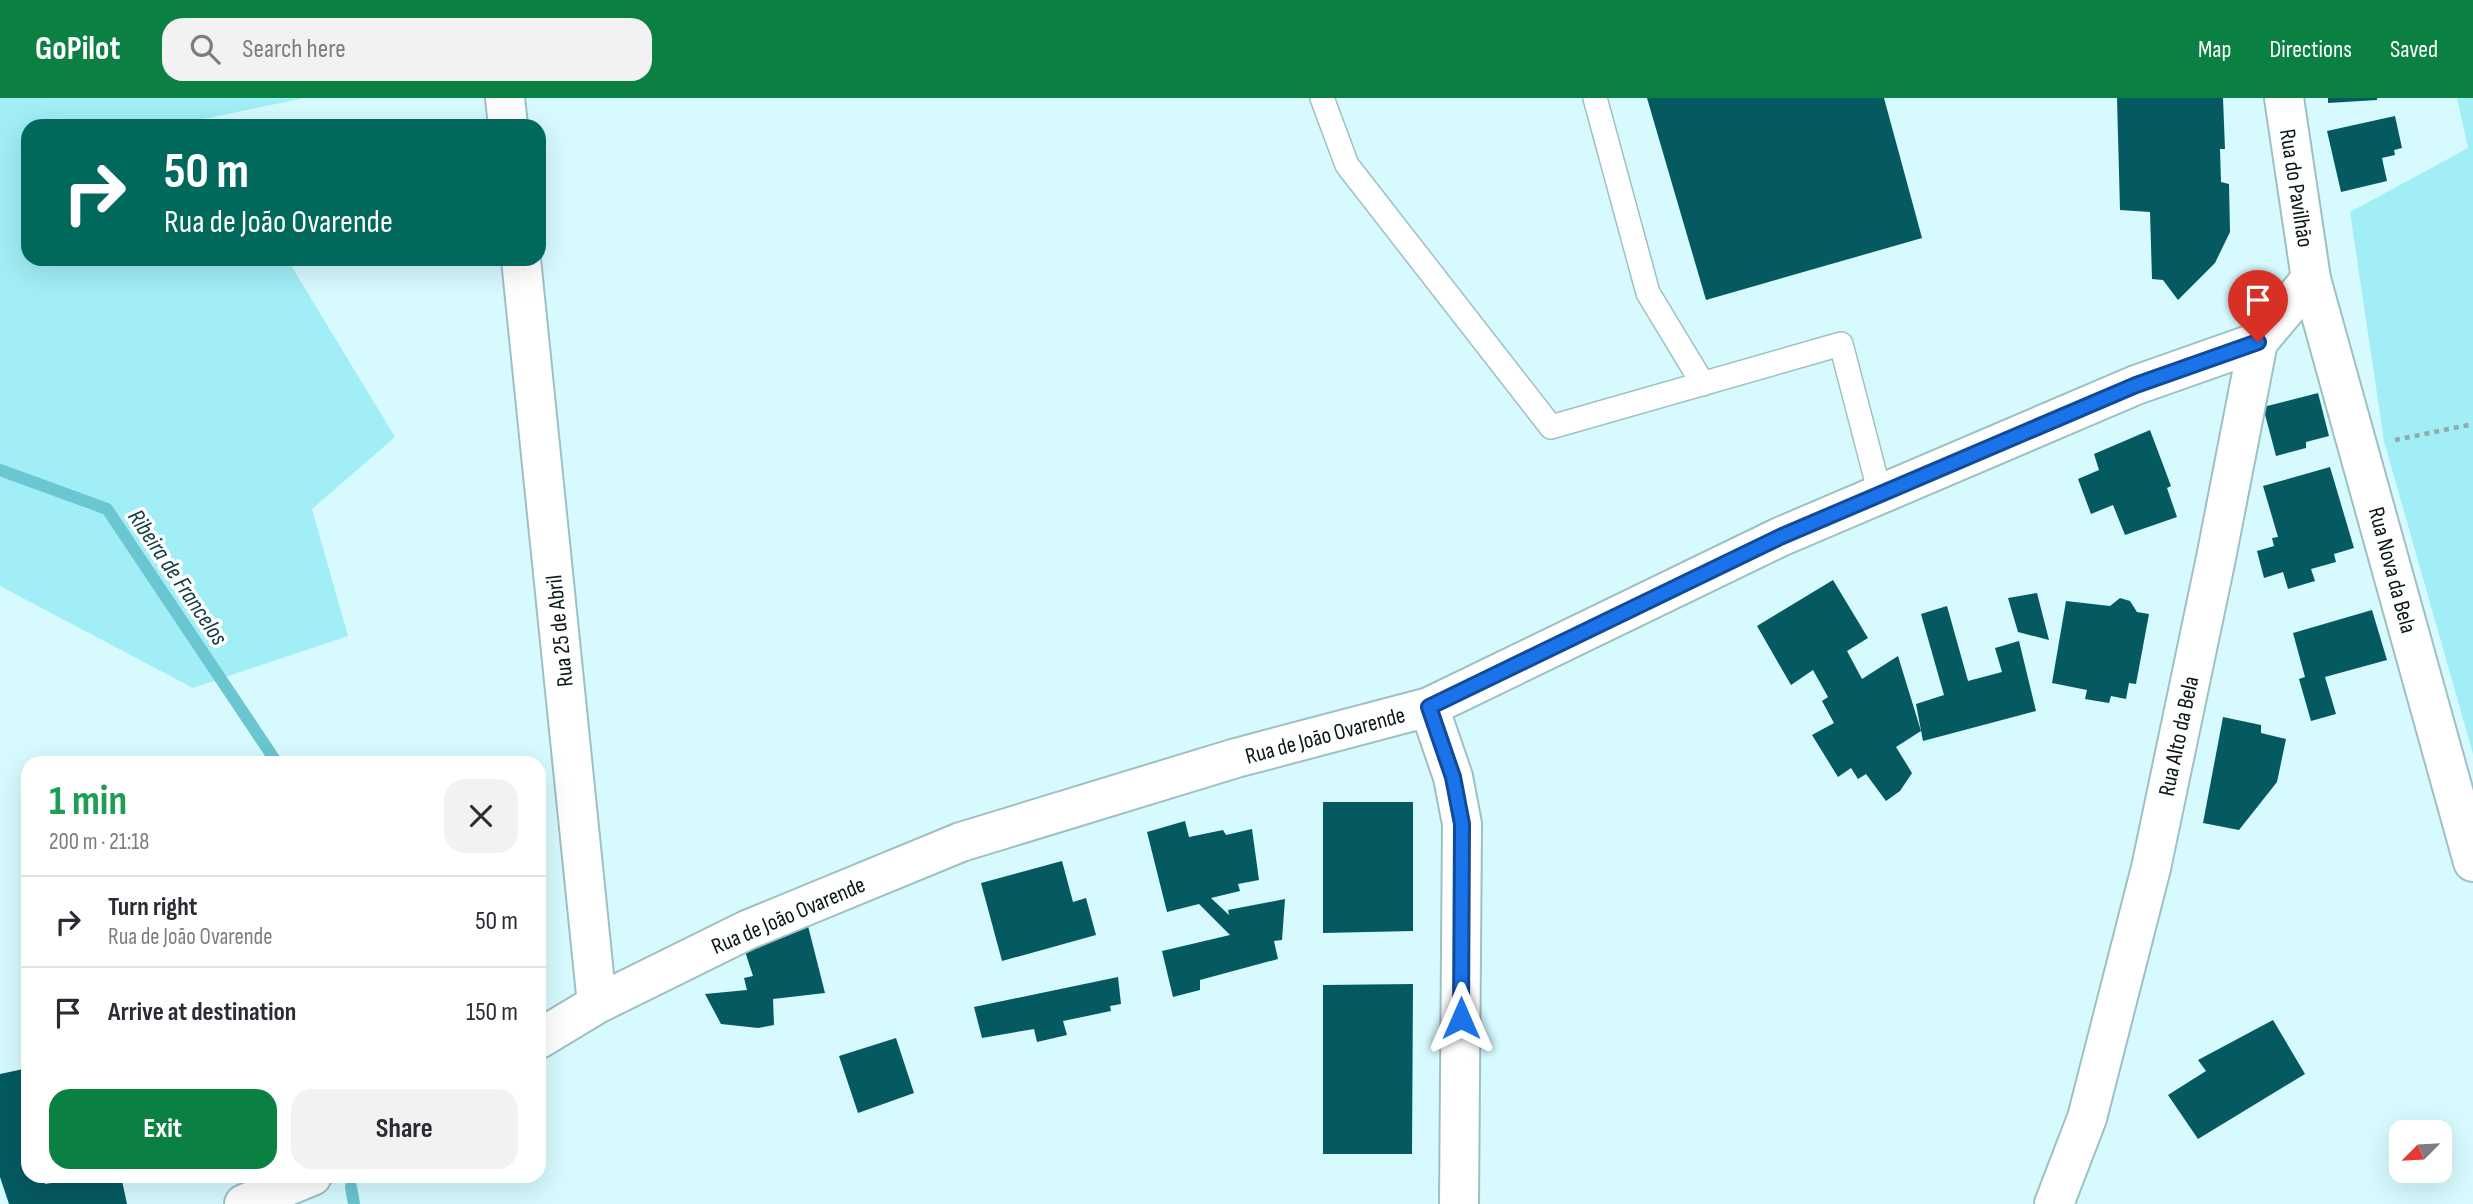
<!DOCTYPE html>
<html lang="en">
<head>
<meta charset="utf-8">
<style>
	:root { --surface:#fff; --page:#f2f2f3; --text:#2b2b33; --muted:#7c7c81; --line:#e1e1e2; --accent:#0b8043 }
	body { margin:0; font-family:"Sofia Sans Condensed",sans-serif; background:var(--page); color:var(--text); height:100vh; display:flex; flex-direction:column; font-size:26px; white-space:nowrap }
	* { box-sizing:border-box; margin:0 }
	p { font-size:23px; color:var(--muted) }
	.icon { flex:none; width:38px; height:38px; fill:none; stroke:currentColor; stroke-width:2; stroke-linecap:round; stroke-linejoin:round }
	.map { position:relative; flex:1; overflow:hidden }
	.panel { position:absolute; left:21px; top:658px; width:525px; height:427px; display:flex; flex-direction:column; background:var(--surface); border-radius:21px; box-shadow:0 7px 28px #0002 }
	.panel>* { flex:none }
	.banner { position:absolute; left:21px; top:21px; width:525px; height:147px; border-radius:21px; box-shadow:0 7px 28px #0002; background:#00695c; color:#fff; overflow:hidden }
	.needle { width:46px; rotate:246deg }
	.fabs { position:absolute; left:2389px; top:1022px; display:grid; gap:14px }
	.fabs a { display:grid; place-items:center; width:63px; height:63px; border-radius:14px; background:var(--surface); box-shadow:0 7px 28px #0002; font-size:35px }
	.pin { position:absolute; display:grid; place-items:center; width:60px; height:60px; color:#fff; margin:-72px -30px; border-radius:50% 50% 50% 0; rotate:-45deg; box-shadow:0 0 7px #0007 }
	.pin .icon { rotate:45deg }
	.me { position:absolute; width:77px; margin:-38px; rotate:0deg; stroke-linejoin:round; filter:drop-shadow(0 0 5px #0008) }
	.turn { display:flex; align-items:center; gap:24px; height:147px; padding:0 28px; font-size:32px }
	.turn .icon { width:91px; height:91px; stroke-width:2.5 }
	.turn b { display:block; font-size:49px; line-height:60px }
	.round { display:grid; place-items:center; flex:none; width:74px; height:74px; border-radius:21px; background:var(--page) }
	.overview { display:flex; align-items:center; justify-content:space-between; height:119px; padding:0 28px }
	h1 { font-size:42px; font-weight:700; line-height:52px; color:#1e9e55 }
	.cta { display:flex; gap:14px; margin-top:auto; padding:14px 28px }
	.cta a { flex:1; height:80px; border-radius:21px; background:var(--accent); color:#fff; font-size:28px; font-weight:700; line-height:80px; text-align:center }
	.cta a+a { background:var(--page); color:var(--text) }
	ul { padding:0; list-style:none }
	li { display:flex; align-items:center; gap:21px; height:91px; padding:0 28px; border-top:2px solid var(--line) }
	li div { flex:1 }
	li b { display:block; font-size:26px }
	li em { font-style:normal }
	header { display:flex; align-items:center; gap:42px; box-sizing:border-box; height:98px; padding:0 35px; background:var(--accent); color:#fff }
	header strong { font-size:33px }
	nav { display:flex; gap:38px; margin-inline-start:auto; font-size:24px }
	.search { width:490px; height:63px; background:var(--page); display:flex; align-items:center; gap:18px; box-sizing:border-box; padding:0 24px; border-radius:21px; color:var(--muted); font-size:26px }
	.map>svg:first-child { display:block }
</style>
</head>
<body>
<header>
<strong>GoPilot</strong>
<div class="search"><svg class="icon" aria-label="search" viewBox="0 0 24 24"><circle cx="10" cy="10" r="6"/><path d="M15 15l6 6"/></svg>Search here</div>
<nav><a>Map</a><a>Directions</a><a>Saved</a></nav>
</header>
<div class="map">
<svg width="2473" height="1106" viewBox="0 0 2473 1106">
	<rect width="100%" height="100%" fill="#d6fafe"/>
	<path fill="#a1eef6" d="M 0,0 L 304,0 L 204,21 L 207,28 L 28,28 L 28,161 L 287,161 L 395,339 L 312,411 L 348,538 L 193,590 L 0,488 Z
		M 2457,0 L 2473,0 L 2473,656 L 2384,343 L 2350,114 L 2468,50 Z"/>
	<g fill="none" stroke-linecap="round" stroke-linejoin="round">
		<path stroke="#6ac6d0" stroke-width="12" d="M 0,372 L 107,411 L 277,665
			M 351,1089 L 354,1106"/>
	</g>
	<path fill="#055a61" d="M 1647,0 L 1884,0 L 1922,140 L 1706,202 Z
		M 2117,0 L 2223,0 L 2225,51 L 2220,51 L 2221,84 L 2229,86 L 2230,134 L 2215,165 L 2178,202 L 2163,182 L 2152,181 L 2150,114 L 2120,112 Z
		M 2328,0 L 2377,0 L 2377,2 L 2328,5 Z
		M 2395,18 L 2402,50 L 2394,52 L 2395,57 L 2382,60 L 2387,83 L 2341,94 L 2327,33 Z
		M 2318,295 L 2329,338 L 2306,344 L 2306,350 L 2276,358 L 2263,309 Z
		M 2150,332 L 2171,388 L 2167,390 L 2177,419 L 2125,437 L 2113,407 L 2091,416 L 2078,381 L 2099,372 L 2094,356 Z
		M 2330,369 L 2354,450 L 2334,456 L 2336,464 L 2311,471 L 2315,483 L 2288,491 L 2283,474 L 2264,480 L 2257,453 L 2274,448 L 2272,440 L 2278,439 L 2263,388 Z
		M 1833,482 L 1868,540 L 1847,553 L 1862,581 L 1898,558 L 1921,633 L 1896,649 L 1912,675 L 1900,693 L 1886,703 L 1866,676 L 1858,681 L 1851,670 L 1838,679 L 1812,637 L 1834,625 L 1822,603 L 1828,599 L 1813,572 L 1791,587 L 1757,528 Z
		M 2037,495 L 2049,542 L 2018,534 L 2008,500 Z
		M 2120,500 L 2130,503 L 2137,514 L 2149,516 L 2136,586 L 2129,585 L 2126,601 L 2111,598 L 2109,605 L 2085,601 L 2087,592 L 2052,585 L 2066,503 L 2110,508 Z
		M 1947,508 L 1968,583 L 2002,574 L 1995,550 L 2019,543 L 2036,613 L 1923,643 L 1916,606 L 1944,597 L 1921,516 Z
		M 2372,512 L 2387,562 L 2325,579 L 2336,616 L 2311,623 L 2299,581 L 2305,579 L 2293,535 Z
		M 2223,619 L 2261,627 L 2261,635 L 2286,641 L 2277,684 L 2239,732 L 2203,725 Z
		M 1323,704 L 1413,704 L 1413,833 L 1323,835 Z
		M 1185,723 L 1189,739 L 1223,732 L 1226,737 L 1252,731 L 1259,782 L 1238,786 L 1240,793 L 1211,800 L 1229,817 L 1228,812 L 1285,801 L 1282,842 L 1274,843 L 1278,861 L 1200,882 L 1200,892 L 1173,899 L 1162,853 L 1230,837 L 1199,806 L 1167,814 L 1147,734 Z
		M 1062,763 L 1073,804 L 1086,800 L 1096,837 L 1002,863 L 981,785 Z
		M 807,824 L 825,895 L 773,901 L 774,927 L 758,930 L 721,926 L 705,896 L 747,892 L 744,880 L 753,878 L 740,838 Z
		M 1118,879 L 1121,906 L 1110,908 L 1111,913 L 1063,923 L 1067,937 L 1037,944 L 1034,931 L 982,940 L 974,909 Z
		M 1413,886 L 1412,1056 L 1323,1056 L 1323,887 Z
		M 2273,922 L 2305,976 L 2198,1041 L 2168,997 L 2206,973 L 2198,962 Z
		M 896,940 L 914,995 L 858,1015 L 839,958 Z
		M 28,970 L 28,1009 L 23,1010 L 28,1028 L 28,1078 L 42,1078 L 45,1086 L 84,1080 L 83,1078 L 121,1078 L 127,1106 L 9,1106 L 0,1079 L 0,976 Z"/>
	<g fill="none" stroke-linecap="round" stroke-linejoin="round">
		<defs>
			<path id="lane" d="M 1322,0 L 1347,67 L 1551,329 L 1841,246 L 1880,396
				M 1595,0 L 1648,195 L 1703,286"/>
			<path id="street" d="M 505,0 L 508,28
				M 521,161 L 597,906
				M 1429,609 L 1453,679 L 1462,726 L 1459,1106
				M 539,941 L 597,906 L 747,832 L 961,744 L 1236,660 L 1429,609 L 1780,439 L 2136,287 L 2258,244
				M 244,1106 L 312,1078
				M 2054,1106 L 2087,1020 L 2151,770 L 2216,460 L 2258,244 L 2311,181"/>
			<path id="secondary" d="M 2284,0 L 2311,181 L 2473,764"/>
		</defs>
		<use href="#lane" stroke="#9ec0c4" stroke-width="26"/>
		<use href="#street" stroke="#9ec0c4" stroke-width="42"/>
		<use href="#secondary" stroke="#9ec0c4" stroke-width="42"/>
		<path stroke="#8fabae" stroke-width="4.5" stroke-dasharray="5 5" stroke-linecap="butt" d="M 2395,342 L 2473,326"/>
		<use href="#lane" stroke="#fff" stroke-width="23"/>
		<use href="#street" stroke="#fff" stroke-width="38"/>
		<use href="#secondary" stroke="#fff" stroke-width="38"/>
	</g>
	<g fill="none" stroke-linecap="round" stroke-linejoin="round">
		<defs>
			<path id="route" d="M 1461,920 L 1462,726 L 1453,679 L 1429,609 L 1780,439 L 2136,287 L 2258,244"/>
		</defs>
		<use href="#route" stroke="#114b97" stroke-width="18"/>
		<use href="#route" stroke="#1a73e8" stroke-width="12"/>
	</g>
	<g text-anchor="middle" stroke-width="7" stroke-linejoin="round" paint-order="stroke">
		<g font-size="23" fill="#0a1718" stroke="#fff">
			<text transform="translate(2297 90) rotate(81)" y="8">Rua do Pavilhão</text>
			<text transform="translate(2393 472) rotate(75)" y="8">Rua Nova da Bela</text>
			<text transform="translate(559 533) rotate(-96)" y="8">Rua 25 de Abril</text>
			<text transform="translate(1325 637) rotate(-15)" y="8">Rua de João Ovarende</text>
			<text transform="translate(2178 638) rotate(-78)" y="8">Rua Alto da Bela</text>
			<text transform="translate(788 817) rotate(-23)" y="8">Rua de João Ovarende</text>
		</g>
		<g font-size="24" font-style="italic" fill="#103d41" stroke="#fff">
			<text transform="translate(178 479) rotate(56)" y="8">Ribeira de Francelos</text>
		</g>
	</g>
</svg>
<div class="fabs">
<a><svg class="needle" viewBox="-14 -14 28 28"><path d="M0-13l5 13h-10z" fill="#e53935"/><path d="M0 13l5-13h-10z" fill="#7c7c81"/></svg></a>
</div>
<div class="pin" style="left:2258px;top:244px;background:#d93025"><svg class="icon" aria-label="arrive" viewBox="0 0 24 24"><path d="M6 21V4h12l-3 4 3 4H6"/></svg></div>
<svg class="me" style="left:1461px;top:920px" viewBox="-20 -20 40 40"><path d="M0-17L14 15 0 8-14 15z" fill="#1a73e8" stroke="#fff" stroke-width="4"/></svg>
<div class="banner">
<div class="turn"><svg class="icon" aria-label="right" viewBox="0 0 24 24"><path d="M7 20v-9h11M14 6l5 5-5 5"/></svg><div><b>50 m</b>Rua de João Ovarende</div></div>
</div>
<section class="panel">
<div class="overview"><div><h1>1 min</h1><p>200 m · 21:18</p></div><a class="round"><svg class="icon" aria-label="close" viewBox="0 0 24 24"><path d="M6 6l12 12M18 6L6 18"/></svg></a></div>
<ul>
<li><svg class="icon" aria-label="right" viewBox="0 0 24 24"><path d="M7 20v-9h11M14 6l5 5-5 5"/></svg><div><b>Turn right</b><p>Rua de João Ovarende</p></div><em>50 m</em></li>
<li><svg class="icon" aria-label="arrive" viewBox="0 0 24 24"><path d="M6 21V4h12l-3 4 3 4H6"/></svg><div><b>Arrive at destination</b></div><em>150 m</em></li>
</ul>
<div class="cta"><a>Exit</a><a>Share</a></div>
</section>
</div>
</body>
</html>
